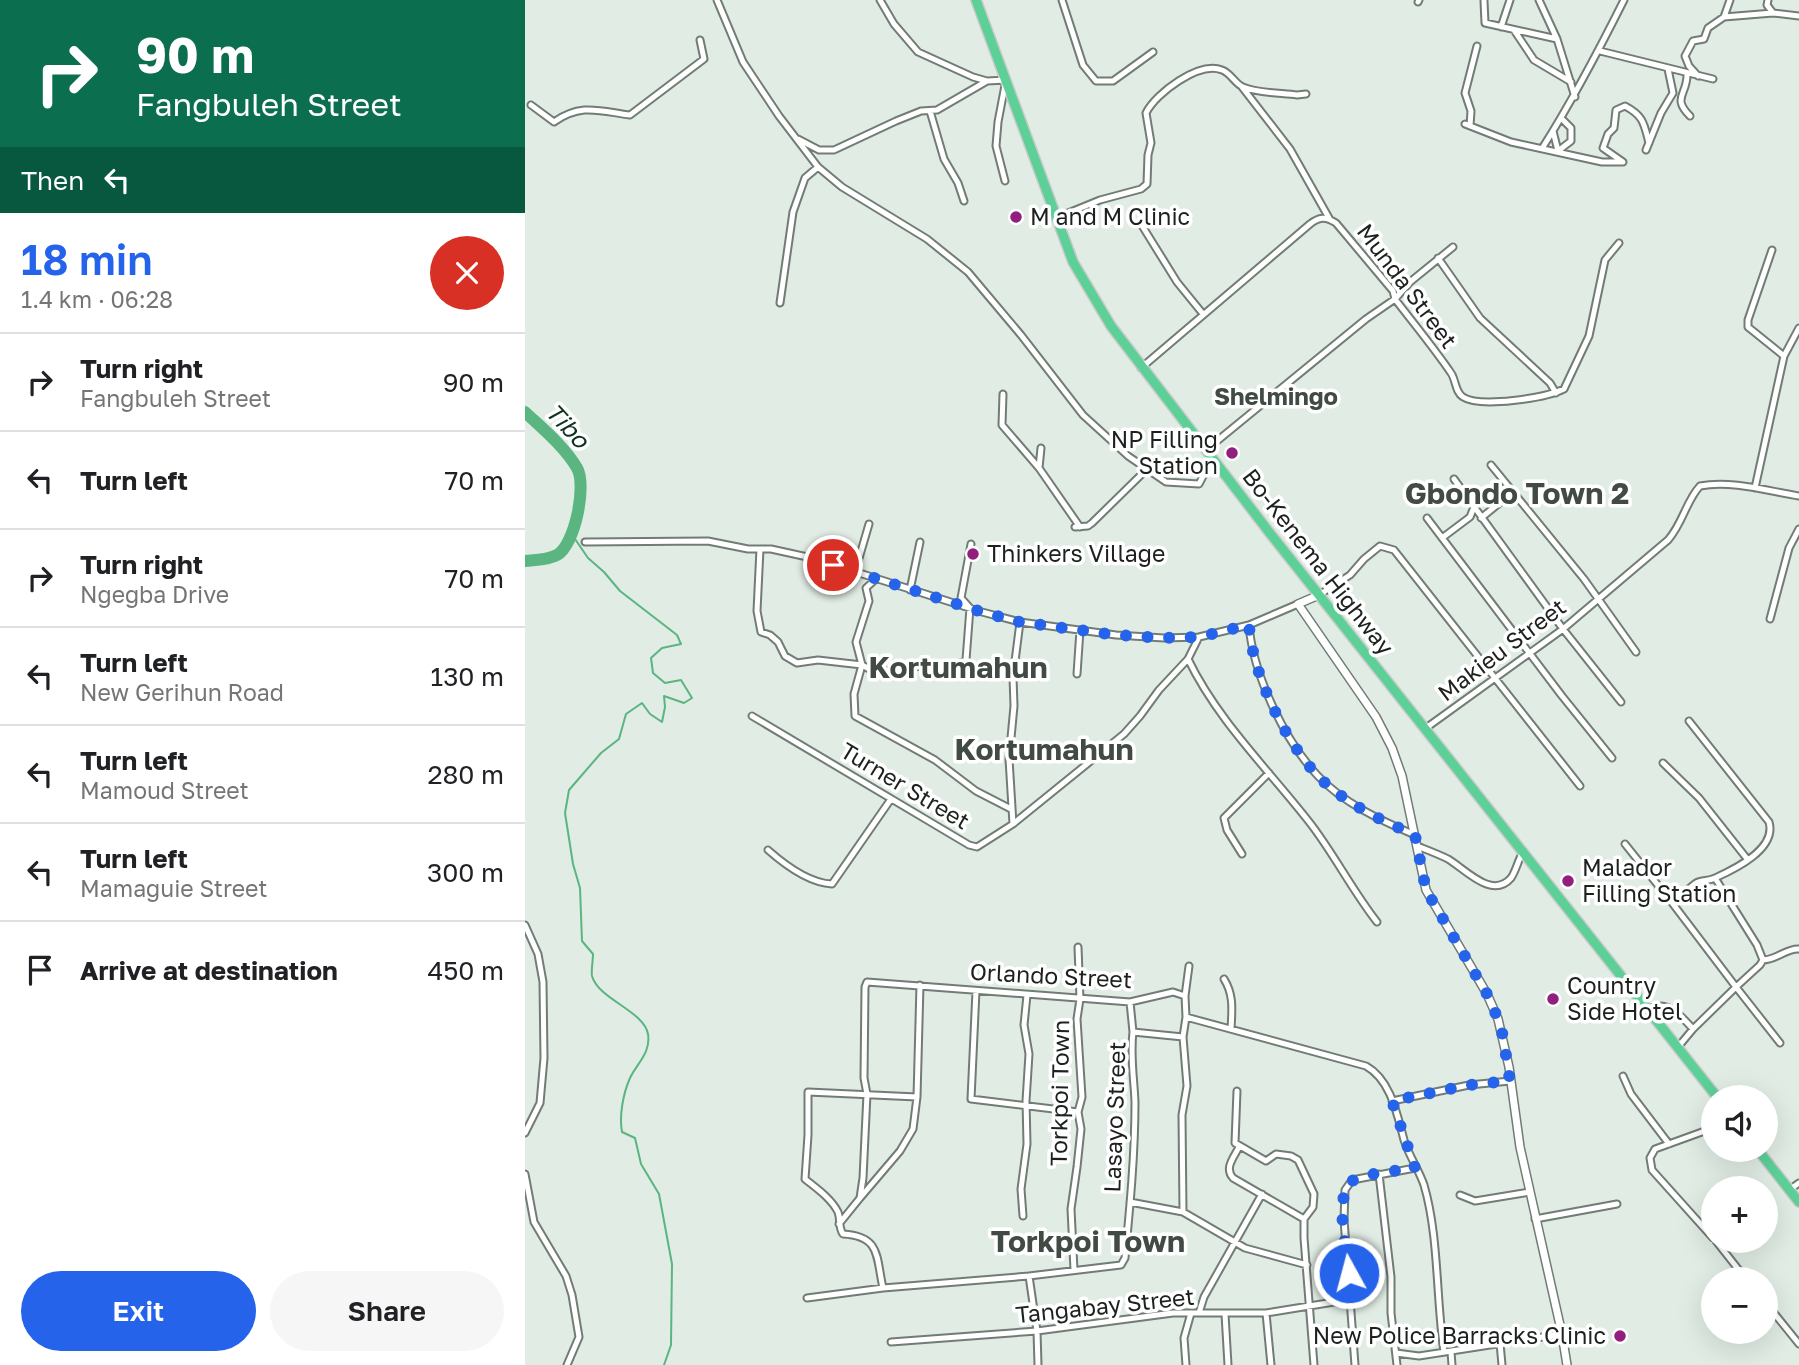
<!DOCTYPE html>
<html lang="en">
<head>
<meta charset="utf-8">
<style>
	:root { --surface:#fff; --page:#f6f6f6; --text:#202124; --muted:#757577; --line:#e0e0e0; --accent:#2563eb }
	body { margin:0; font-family:"Golos Text",sans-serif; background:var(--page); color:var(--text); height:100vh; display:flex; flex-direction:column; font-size:26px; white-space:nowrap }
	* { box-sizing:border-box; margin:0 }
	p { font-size:23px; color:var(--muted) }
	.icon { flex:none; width:38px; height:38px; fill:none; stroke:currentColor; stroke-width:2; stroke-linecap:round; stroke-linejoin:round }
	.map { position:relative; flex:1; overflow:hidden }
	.side { display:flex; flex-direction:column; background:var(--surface); width:525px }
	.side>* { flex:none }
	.banner { background:#0b6e4f; color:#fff; overflow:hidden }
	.controls { position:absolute; left:1176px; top:1085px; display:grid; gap:14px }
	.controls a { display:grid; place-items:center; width:77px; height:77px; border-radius:50%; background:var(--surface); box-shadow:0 7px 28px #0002; font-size:35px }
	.pin { position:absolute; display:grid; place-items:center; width:60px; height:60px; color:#fff; margin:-30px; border:4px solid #fff; border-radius:50%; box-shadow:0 2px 7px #0007 }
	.me { position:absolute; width:77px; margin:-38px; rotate:353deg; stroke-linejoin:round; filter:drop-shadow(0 0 5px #0008) }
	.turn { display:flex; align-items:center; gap:24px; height:147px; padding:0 21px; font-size:32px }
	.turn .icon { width:91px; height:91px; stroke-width:2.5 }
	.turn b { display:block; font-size:49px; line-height:60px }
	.then { display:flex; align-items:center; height:66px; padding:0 21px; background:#0003; gap:14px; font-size:26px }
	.round { display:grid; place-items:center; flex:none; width:74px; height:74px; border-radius:37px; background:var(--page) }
	.overview { display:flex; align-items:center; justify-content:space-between; height:119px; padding:0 21px }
	h1 { font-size:42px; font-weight:600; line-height:52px; color:var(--accent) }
	.cta { display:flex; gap:14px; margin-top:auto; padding:14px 21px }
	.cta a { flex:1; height:80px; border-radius:42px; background:var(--accent); color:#fff; font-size:28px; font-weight:600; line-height:80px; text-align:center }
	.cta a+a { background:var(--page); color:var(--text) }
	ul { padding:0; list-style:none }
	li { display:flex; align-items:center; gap:21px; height:98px; padding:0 21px; border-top:2px solid var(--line) }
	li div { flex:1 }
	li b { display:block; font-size:26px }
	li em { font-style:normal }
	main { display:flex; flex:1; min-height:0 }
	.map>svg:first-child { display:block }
</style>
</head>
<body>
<main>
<section class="side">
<div class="banner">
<div class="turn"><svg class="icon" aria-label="right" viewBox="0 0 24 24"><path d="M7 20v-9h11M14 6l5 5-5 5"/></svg><div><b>90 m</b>Fangbuleh Street</div></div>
<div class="then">Then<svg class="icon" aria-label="left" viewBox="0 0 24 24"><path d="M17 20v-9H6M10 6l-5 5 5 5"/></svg></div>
</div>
<div class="overview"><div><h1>18 min</h1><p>1.4 km · 06:28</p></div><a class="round" style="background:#d93025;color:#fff"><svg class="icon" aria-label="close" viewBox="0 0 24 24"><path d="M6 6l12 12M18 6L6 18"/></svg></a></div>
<ul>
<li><svg class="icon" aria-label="right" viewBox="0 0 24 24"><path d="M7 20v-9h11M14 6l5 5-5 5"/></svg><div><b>Turn right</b><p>Fangbuleh Street</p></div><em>90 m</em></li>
<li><svg class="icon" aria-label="left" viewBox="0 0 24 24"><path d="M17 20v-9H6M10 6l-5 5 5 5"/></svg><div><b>Turn left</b></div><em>70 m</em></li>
<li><svg class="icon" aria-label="right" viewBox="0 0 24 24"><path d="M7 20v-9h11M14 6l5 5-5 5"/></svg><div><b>Turn right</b><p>Ngegba Drive</p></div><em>70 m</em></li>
<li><svg class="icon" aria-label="left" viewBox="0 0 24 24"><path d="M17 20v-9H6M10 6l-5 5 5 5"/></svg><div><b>Turn left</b><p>New Gerihun Road</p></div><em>130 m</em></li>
<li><svg class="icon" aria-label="left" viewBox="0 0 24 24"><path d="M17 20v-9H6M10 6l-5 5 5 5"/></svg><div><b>Turn left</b><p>Mamoud Street</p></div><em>280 m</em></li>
<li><svg class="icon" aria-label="left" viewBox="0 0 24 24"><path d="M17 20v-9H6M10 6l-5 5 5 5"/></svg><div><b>Turn left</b><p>Mamaguie Street</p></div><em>300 m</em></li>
<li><svg class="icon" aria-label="arrive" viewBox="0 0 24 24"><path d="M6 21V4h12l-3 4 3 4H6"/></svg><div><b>Arrive at destination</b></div><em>450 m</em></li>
</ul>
<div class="cta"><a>Exit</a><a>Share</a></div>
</section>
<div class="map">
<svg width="1274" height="1365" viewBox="0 0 1274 1365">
	<rect width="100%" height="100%" fill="#e0ece4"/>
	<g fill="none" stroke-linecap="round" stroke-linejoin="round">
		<path stroke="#5ab581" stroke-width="2" d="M 48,536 L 63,558 L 79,572 L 95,591 L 152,635 L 156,644 L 137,648 L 126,658 L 128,673 L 140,683 L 156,680 L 167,698 L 159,703 L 139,696 L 140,707 L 137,722 L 125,714 L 117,703 L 101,714 L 94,739 L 76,753 L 44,790 L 40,813 L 48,864 L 55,888 L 57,941 L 68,954 C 68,961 66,970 67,976 C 73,999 119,1011 123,1034 C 126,1053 112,1063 105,1078 C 98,1094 94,1116 97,1132 L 110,1138 L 116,1164 L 134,1194 L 147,1264 L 146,1345 L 139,1365"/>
		<path stroke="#5ab581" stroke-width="12" d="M 0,412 C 18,429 40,447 52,468 C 62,485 50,545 32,555 C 23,560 11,560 0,561"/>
		<defs>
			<path id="minor" d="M 192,0 L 218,62 L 254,116 L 293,167 L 317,187 L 402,239 L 443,272 L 496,335 L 558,415 L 603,456 L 641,482 L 674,484 L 687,459
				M 355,0 L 369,24 L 393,52 L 448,77 L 462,81 L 481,80 L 473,122 L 471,146 L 480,181
				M 537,0 L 558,65 L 571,81 L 588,81 L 628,52
				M 1014,0 L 1032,39 L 1050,97
				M 1243,0 L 1242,5 L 1248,13
				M 959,1 L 960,23 L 1032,39
				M 893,2 L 894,0
				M 1199,17 L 1248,13 L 1274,16
				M 976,27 L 985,0
				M 989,30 L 1009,60 L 1046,82
				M 1075,51 L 1188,79
				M 1162,73 C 1163,95 1146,97 1165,116
				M 1173,76 L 1164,66 L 1160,56 L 1168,41 L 1179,39 L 1183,28 L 1199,17 L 1205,0
				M 717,87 L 765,149 L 804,218
				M 6,105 L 29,122 C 56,103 74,111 105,115 L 179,59 L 175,40
				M 405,111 L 419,159 L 433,183 L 439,201
				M 940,124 L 986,142 L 1077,162 L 1098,162 L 1078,148 L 1083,134 L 1089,128 L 1091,110 L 1100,106 C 1119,116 1119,124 1124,143
				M 945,126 L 946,111 L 940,93 L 952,46
				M 1028,131 L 1033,151 L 1046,141 L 1046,128 L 1036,118
				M 273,139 L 294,150 L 309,150 L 371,121 L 396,111 L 412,110 L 462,81
				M 1018,147 C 1049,98 1073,52 1099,0
				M 1121,150 L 1136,113 L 1148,93 L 1143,69
				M 531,218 L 575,200 L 616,189 L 622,184 L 623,155 L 626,143 L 621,113 C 631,93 674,61 697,70 C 706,73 710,84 718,87 C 731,93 757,93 772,95 L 781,94
				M 616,224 L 652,282 L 678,314
				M 913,258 L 955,318 L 1025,383 L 1031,393
				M 255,303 L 268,212 L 280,178 L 293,167
				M 1259,356 L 1274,328
				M 616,368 L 785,224 C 794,217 800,216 811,223 L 868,291 L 870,299 C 889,324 909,348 926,373 C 931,380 930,392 938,397 C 955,408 1021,398 1039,389 L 1064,336 L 1080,260 L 1094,243
				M 478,394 L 477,425 L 514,468
				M 516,448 L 514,468 L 555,527
				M 681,450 L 841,319 L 870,299 L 885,282 L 928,247
				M 966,465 L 1059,579 L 1111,652
				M 929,479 L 1038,629 L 1096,702
				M 1230,488 L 1259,356 L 1223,327 L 1223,320 L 1247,250
				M 902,518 L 1037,696 L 1087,758
				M 956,518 L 988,492
				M 550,527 L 563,526 L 567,523 L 622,469
				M 917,538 L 945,517 L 949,507
				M 60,542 L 183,541 L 223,549 L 246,549 L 287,558 L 457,612 L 495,622 L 591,635 L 639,638 L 674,637 L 724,625 L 773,604
				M 235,549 L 232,611 L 236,632 L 245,635 L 253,642 L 260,656 L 272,663 L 293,660 L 337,665 L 346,670 L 367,671 L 395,666 L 424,669 L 441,660 L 445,608 L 436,598 L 446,544
				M 330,572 L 344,524
				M 352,578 L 341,588 L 344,601 L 331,642 L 337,665 L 329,694 L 330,716 L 410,760 L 451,791 L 486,809
				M 385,590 L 395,542
				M 794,595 L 825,575 L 839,559 L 855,546 L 869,550 L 1055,786
				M 1245,619 L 1264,548 L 1274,529
				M 724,625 C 728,674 759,740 793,776 C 818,803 857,821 890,835
				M 674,637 L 663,659 C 693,721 743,769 785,823 C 809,854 827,890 852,922
				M 552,674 L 555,630
				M 227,716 L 444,845 L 452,847 L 488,824 L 599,734 L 615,716 L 634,690 L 663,659
				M 901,728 L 1038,629 L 1143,540 C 1158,523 1161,501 1175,486 C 1206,480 1243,491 1274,496
				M 1138,763 L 1174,798 L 1223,860
				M 488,824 L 484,759 L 489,706 L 488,677 L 495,622
				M 1100,844 L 1148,904
				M 892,846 C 902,850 913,854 923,859 C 940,869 967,900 986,878 C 991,871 993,860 998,852
				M 243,850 C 260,865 284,883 307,884 L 366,799
				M 717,854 L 702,830 L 699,818 L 744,773
				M 1190,878 L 1232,945 L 1238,960 L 1235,965 L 1211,987 L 1255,1043
				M 0,925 L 13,954 L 18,982 L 19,1058 L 15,1103 L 0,1133
				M 1238,960 C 1252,960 1261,948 1274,949
				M 699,979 C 709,995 707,1010 706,1029
				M 451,991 L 446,1099 L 553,1112
				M 660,996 L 664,966
				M 605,1002 L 608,1032
				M 1123,1009 C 1143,999 1155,1015 1168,1029
				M 1153,1047 L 1168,1029 L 1211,987 L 1148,904 C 1154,899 1167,884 1173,882 C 1179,880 1184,881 1190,878 C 1210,869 1252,849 1244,822 L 1164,721
				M 1098,1076 L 1106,1094 L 1144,1144
				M 712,1091 L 710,1143 L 741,1161 L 751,1154 L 766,1156 L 773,1160 L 789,1194 L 788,1207 L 779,1219
				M 867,1101 L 944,1085 L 985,1081
				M 1188,1128 L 1130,1149 L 1125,1158 L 1127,1170 L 1188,1238
				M 714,1147 C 709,1157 699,1168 708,1178 L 779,1219 L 779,1238 L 789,1365
				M 0,1174 L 9,1222 L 41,1276 L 47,1295 L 54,1337 L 42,1365
				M 854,1174 L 866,1277 L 866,1313 L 872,1365
				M 1264,1190 L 1274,1183
				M 935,1195 L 950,1201 L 1005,1192
				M 335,1198 L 375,1151 L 388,1129 L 392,1097 L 395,985
				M 605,1202 L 658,1212 L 720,1248 L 782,1265
				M 658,1212 L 657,1115 L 662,1086 L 658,1037 L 661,1017
				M 498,1216 L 496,1189 L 502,1144 L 501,1101 L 504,1054 L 499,1025 L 502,995
				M 1010,1219 L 1092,1204
				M 314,1224 L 335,1198 L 338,1178 L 342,1094 L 339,1078 L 340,987 L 342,982 L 605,1002 L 648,992 L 660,996 L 661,1017 L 841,1066 C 866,1080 872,1114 879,1140 C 884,1156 894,1170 899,1185 C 914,1236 911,1299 919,1352
				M 1191,1241 L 1221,1279
				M 549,1270 L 546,1209 L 552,1167 L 556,1129 L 553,1112 L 557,1097 L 552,1019 L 555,999 L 553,947
				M 504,1276 L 512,1331 L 513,1365
				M 358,1288 L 504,1276 L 596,1265 L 600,1258 C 605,1206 610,1154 610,1102 C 609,1078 605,1055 608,1032 L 658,1037
				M 282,1298 L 358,1288 C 351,1257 356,1236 318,1234 C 313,1227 316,1220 313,1212 C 306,1198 291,1188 280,1179 L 283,1135 L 283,1092 L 392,1097
				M 1241,1303 L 1274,1344
				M 674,1313 L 679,1297 L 737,1194
				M 741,1313 L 746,1365
				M 700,1314 L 703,1365
				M 366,1342 L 512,1331 L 648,1313 L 741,1313 L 809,1302 L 819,1294 L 825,1279
				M 975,1343 L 977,1365
				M 926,1352 L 927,1365
				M 871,1353 L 894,1356 L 1037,1334
				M 661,1365 L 659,1338 L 666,1313
				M 830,1365 L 819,1220 L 820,1190 L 827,1180 L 890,1168"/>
			<path id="tertiary" d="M 794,595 L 773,604 L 851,717 L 867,748 L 877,776 L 901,890 L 962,994 L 973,1019 L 984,1067 L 995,1147 L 1037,1334 L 1042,1365"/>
			<path id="trunk" d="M 451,0 L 548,262 L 586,326 L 744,532 L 1192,1097
				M 1233,1150 L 1274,1202"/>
		</defs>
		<use href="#minor" stroke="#717c75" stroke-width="9"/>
		<use href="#tertiary" stroke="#717c75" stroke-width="10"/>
		<use href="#trunk" stroke="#c9cac9" stroke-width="12"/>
		<use href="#minor" stroke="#fff" stroke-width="5"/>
		<use href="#tertiary" stroke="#fff" stroke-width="7"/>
		<use href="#trunk" stroke="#5cd097" stroke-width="9"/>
	</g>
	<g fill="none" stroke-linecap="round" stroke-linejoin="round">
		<path stroke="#2563eb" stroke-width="12" stroke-dasharray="0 21.6" d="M 308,565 L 457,612 L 495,622 L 591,635 L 639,638 L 674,637 L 724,625 C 727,673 759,740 793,776 C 818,802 857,821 890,835 L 901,890 L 962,994 L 973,1019 L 978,1036 L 985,1081 L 944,1085 L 867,1101 L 890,1168 C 872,1171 836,1173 822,1184 C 812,1211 821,1246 824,1273"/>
	</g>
	<g fill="#921f7e" stroke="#fff" stroke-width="2.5">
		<circle cx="491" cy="217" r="7"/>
		<circle cx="707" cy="453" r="7"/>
		<circle cx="448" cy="554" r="7"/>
		<circle cx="1043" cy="881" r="7"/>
		<circle cx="1028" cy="999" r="7"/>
		<circle cx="1095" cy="1336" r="7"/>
	</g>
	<g text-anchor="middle" stroke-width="7" stroke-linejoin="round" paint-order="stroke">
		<g font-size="23" fill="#1c211e" stroke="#fff" text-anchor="start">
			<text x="505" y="225">M and M Clinic</text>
			<text x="693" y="448" text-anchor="end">NP Filling<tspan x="693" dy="26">Station</tspan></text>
			<text x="462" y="562">Thinkers Village</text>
			<text x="1057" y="876">Malador<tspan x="1057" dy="26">Filling Station</tspan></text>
			<text x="1042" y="994">Country<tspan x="1042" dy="26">Side Hotel</tspan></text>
			<text x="1081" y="1344" text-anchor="end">New Police Barracks Clinic</text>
		</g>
		<g font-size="23" fill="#1c211e" stroke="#fff">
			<text transform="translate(882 286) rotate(53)" y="8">Munda Street</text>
			<text transform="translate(793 562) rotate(52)" y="8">Bo-Kenema Highway</text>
			<text transform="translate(977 650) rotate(-37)" y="8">Makieu Street</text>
			<text transform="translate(380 786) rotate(31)" y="8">Turner Street</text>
			<text transform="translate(526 976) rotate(3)" y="8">Orlando Street</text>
			<text transform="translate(535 1093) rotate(-89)" y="8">Torkpoi Town</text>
			<text transform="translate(590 1117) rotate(-88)" y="8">Lasayo Street</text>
			<text transform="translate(580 1306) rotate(-6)" y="8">Tangabay Street</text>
		</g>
		<g font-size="24" font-weight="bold" fill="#414b44" stroke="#fff">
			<text x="751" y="405">Shelmingo</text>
		</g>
		<g font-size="24" font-style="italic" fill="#0b331e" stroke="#fff">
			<text transform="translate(42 426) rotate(47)" y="8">Tibo</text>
		</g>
		<g font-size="30" font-weight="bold" fill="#414b44" stroke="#fff">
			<text x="992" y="504">Gbondo Town 2</text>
			<text x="433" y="678">Kortumahun</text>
			<text x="519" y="760">Kortumahun</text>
			<text x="563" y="1252">Torkpoi Town</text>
		</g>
	</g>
</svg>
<div class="controls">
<a><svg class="icon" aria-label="sound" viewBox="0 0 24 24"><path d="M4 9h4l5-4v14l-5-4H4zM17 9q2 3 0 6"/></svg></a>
<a>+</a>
<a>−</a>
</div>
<div class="pin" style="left:308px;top:565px;background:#d93025"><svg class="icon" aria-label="arrive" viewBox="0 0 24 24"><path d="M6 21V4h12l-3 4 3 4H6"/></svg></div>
<svg class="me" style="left:824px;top:1273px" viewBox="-20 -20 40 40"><circle r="17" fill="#2563eb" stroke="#fff" stroke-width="3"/><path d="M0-11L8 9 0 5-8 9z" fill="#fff"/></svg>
</div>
</main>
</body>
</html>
